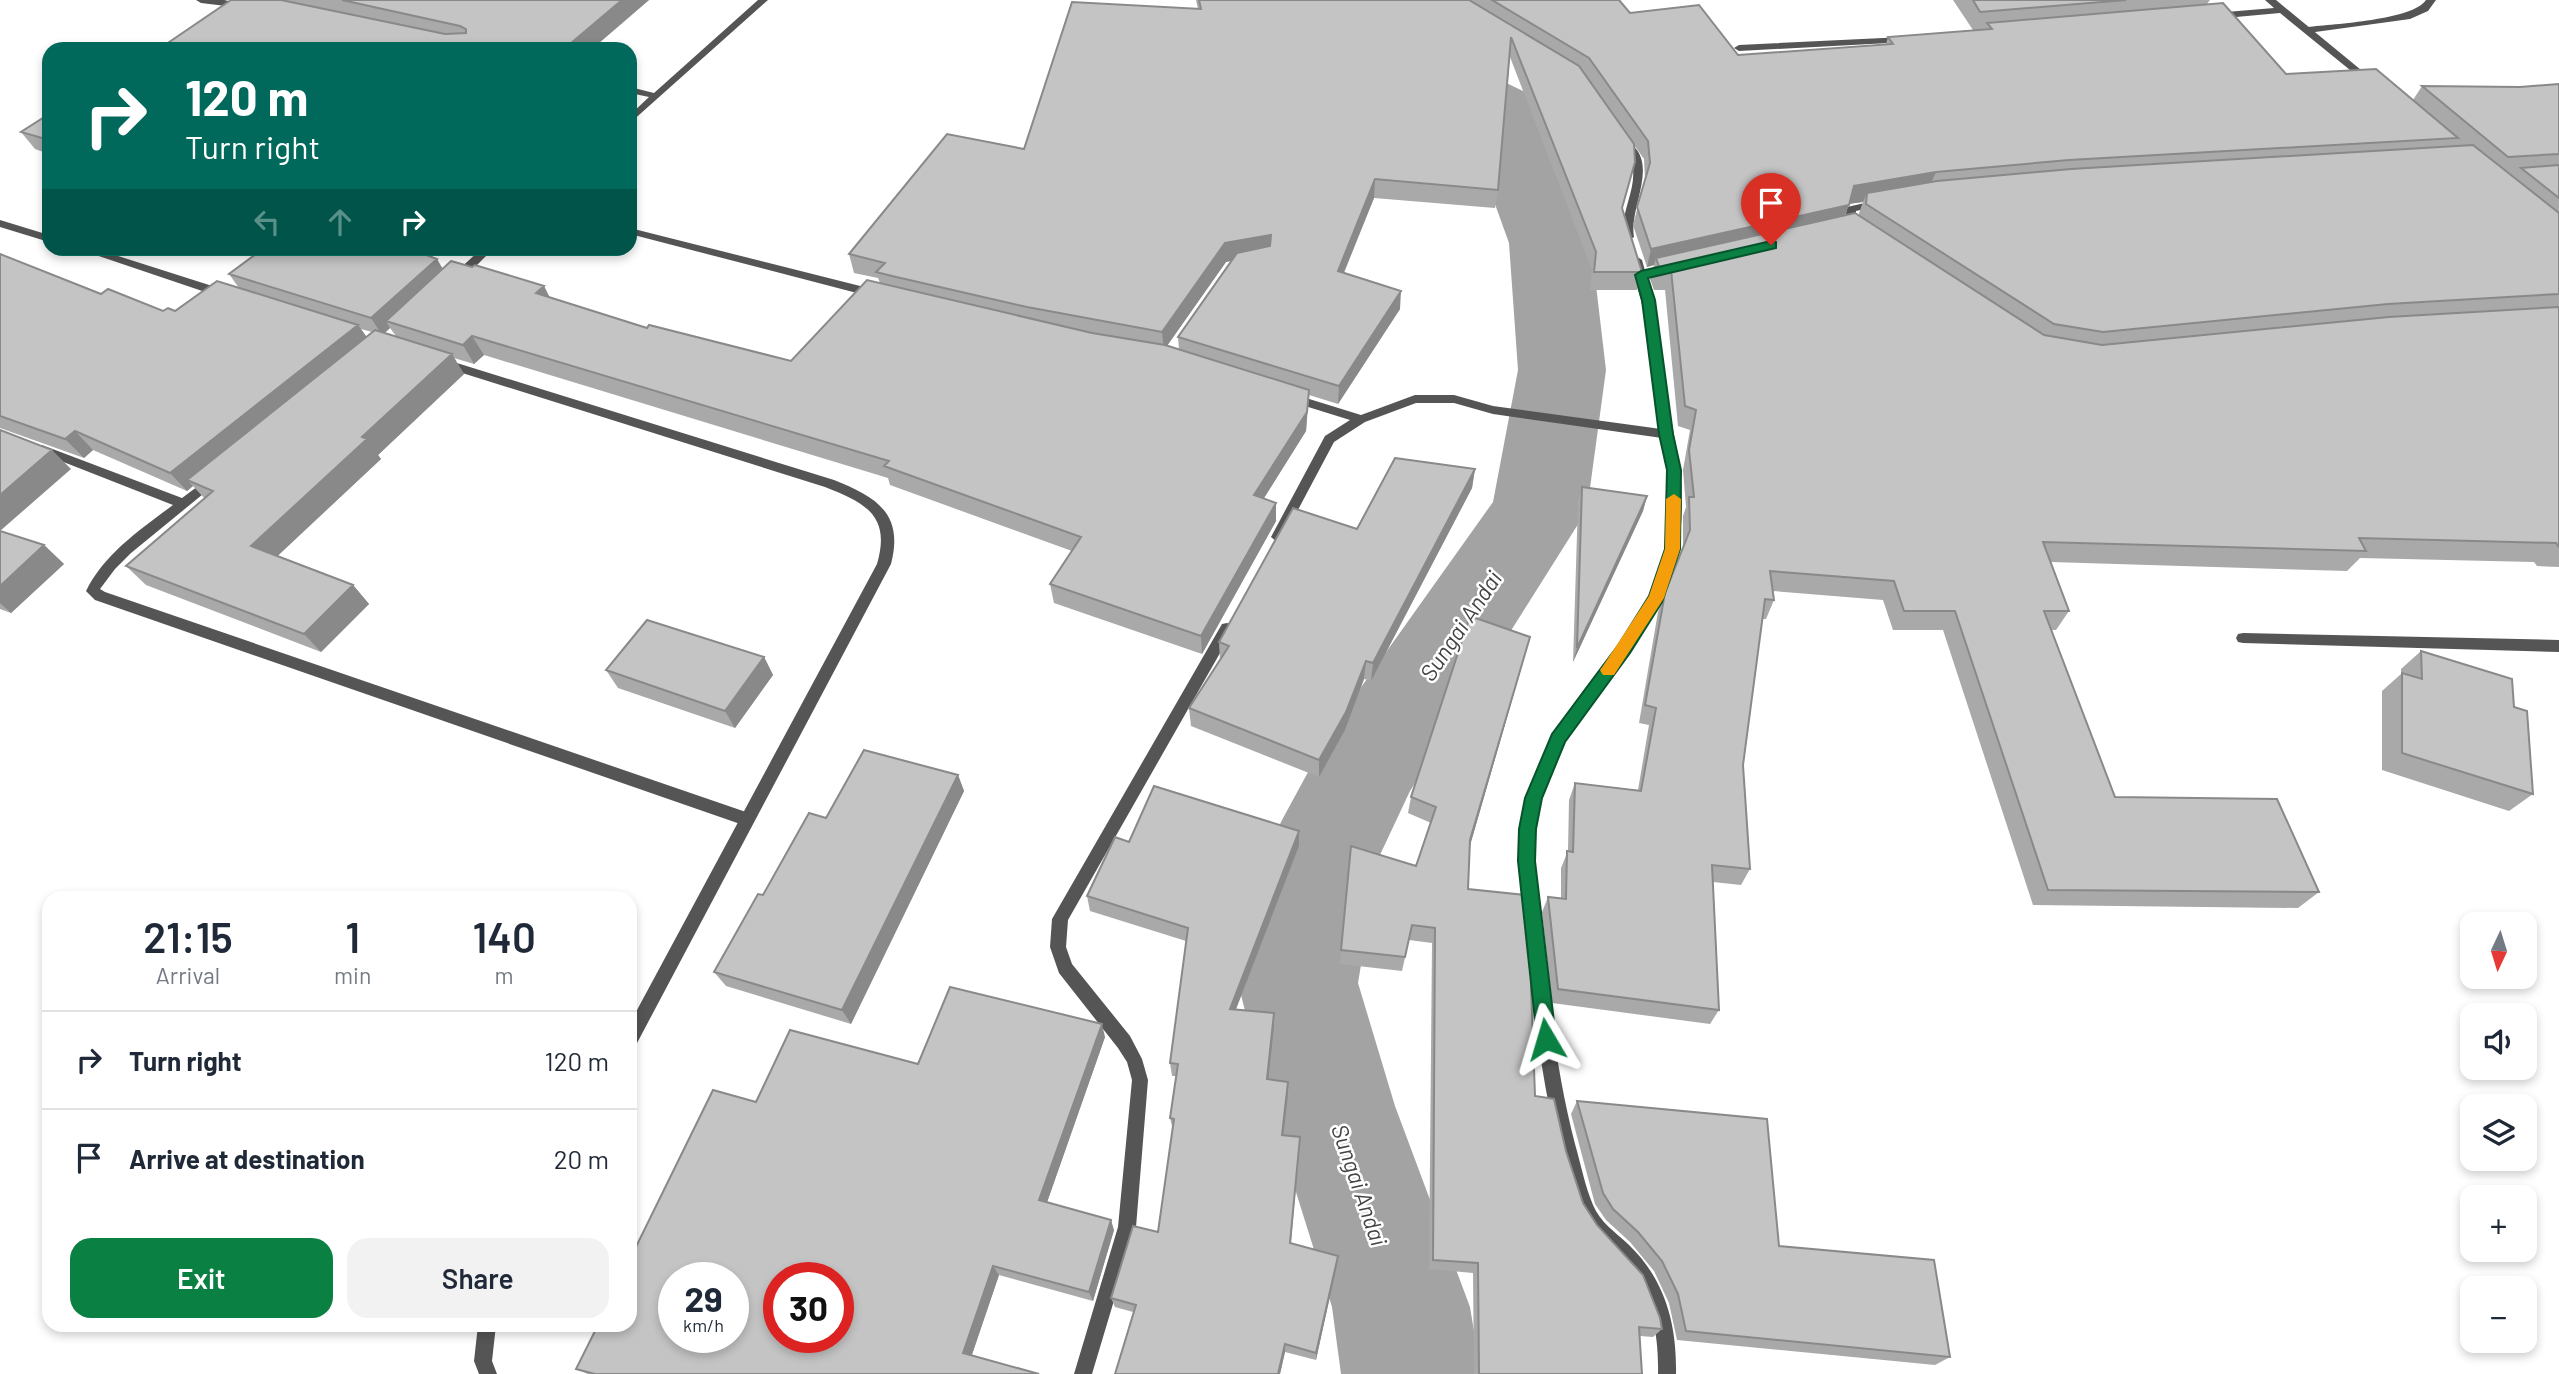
<!DOCTYPE html>
<html lang="en">
<head>
<meta charset="utf-8">
<style>
	:root { --surface:#fff; --page:#f2f2f3; --text:#1f2937; --muted:#747a83; --line:#e0e1e3; --accent:#0b8043 }
	body { margin:0; font-family:Barlow,sans-serif; background:var(--page); color:var(--text); height:100vh; display:flex; flex-direction:column; font-size:26px; white-space:nowrap }
	* { box-sizing:border-box; margin:0 }
	p { font-size:23px; color:var(--muted) }
	.icon { flex:none; width:38px; height:38px; fill:none; stroke:currentColor; stroke-width:2; stroke-linecap:round; stroke-linejoin:round }
	.map { position:relative; flex:1; overflow:hidden }
	.drawer { position:absolute; left:42px; top:891px; width:595px; height:441px; display:flex; flex-direction:column; background:var(--surface); border-radius:21px; box-shadow:0 4px 10px #0003 }
	.drawer>* { flex:none }
	.guide { position:absolute; left:42px; top:42px; width:595px; height:214px; border-radius:21px; box-shadow:0 4px 10px #0003; background:#00695c; color:#fff; overflow:hidden }
	.needle { width:46px; rotate:184deg }
	.tools { position:absolute; left:2460px; top:912px; display:grid; gap:14px }
	.tools a { display:grid; place-items:center; width:77px; height:77px; border-radius:14px; background:var(--surface); box-shadow:0 4px 10px #0003; font-size:35px }
	.speed { position:absolute; left:658px; top:1262px; display:flex; gap:14px; font-size:35px; font-weight:700; text-align:center }
	.speed>* { display:grid; place-content:center; width:91px; height:91px; border-radius:50%; background:var(--surface); box-shadow:0 4px 10px #0003; line-height:1 }
	.speed small { font-size:18px; font-weight:400 }
	.speed .limit { border:10px solid #d22; background:#fff; color:#111 }
	.pin { position:absolute; display:grid; place-items:center; width:60px; height:60px; color:#fff; margin:-72px -30px; border-radius:50% 50% 50% 0; rotate:-45deg; box-shadow:0 0 7px #0007 }
	.pin .icon { rotate:45deg }
	.me { position:absolute; width:77px; margin:-38px; rotate:353deg; stroke-linejoin:round; filter:drop-shadow(0 0 5px #0008) }
	.turn { display:flex; align-items:center; gap:24px; height:147px; padding:0 28px; font-size:32px }
	.turn .icon { width:91px; height:91px; stroke-width:2.5 }
	.turn b { display:block; font-size:49px; line-height:60px }
	.lanes { display:flex; align-items:center; height:66px; padding:0 28px; background:#0003; justify-content:center; gap:35px; direction:ltr }
	.lanes .off { opacity:.35 }
	.eta { display:flex; justify-content:space-evenly; align-items:center; height:119px; text-align:center }
	.eta b { font-size:42px; font-weight:600; line-height:49px }
	.primary-button { display:flex; gap:14px; margin-top:auto; padding:14px 28px }
	.primary-button a { flex:1; height:80px; border-radius:21px; background:var(--accent); color:#fff; font-size:28px; font-weight:600; line-height:80px; text-align:center }
	.primary-button a+a { background:var(--page); color:var(--text) }
	ul { padding:0; list-style:none }
	li { display:flex; align-items:center; gap:21px; height:98px; padding:0 28px; border-top:2px solid var(--line) }
	li div { flex:1 }
	li b { display:block; font-size:26px }
	li em { font-style:normal }
	.map>svg:first-child { display:block }
</style>
</head>
<body>
<div class="map">
<svg width="2559" height="1374" viewBox="0 0 2559 1374">
	<rect width="100%" height="100%" fill="#fff"/>
	<g fill="none" stroke-linecap="round" stroke-linejoin="round">
		<path fill="#a3a3a3" fill-rule="evenodd" d="M 1237,0 L 1317,0 L 1338,15 L 1467,64 L 1525,92 L 1536,108 L 1591,243 L 1606,370 L 1587,510 L 1410,791 L 1379,857 L 1358,983 L 1395,1106 L 1470,1307 L 1481,1374 L 1341,1374 L 1332,1307 L 1269,1106 L 1238,983 L 1265,856 L 1282,820 L 1332,728 L 1493,502 L 1518,370 L 1509,243 L 1465,121 C 1447,112 1430,102 1411,94 C 1354,71 1274,53 1237,0 Z"/>
		<path fill="#555" fill-rule="evenodd" d="M 2426,0 L 2436,0 L 2428,11 L 2410,19 L 2308,33 L 2303,30 L 2308,27 C 2334,24 2413,20 2426,0 Z"/>
		<path fill="#555" fill-rule="evenodd" d="M 196,0 L 224,0 L 248,5 L 243,8 L 201,3 Z
			M 758,0 L 768,0 L 630,123 L 630,115 L 649,97 L 630,93 L 630,87 L 654,93 Z
			M 2265,0 L 2276,0 L 2372,79 L 2372,83 L 2366,83 L 2280,13 L 2214,19 L 2209,16 L 2214,13 L 2274,8 Z
			M 1904,37 L 1907,38 L 1907,42 L 1739,51 L 1734,48 L 1739,45 Z
			M 1623,139 C 1664,159 1628,206 1634,237 L 1629,240 L 1624,237 C 1619,211 1640,186 1631,160 C 1628,153 1622,148 1618,142 Z
			M 1878,200 L 1883,203 L 1882,205 L 1856,211 L 1855,226 L 1858,230 L 1857,232 L 1853,233 L 1844,227 L 1847,207 Z
			M 630,228 L 876,290 L 882,294 L 876,298 L 630,234 Z
			M 482,248 L 494,248 L 461,281 L 453,281 L 453,275 Z
			M 1636,256 L 1642,260 C 1656,306 1661,353 1668,401 C 1671,424 1677,446 1680,469 C 1685,512 1681,560 1662,599 C 1636,652 1592,692 1563,744 C 1543,779 1535,820 1534,861 C 1545,956 1551,1052 1575,1144 C 1581,1165 1585,1186 1593,1205 C 1600,1222 1615,1232 1628,1244 C 1665,1279 1677,1324 1676,1374 L 1658,1374 C 1659,1328 1650,1290 1616,1258 C 1598,1240 1583,1228 1575,1204 C 1537,1093 1531,976 1518,861 C 1522,787 1548,735 1593,678 C 1616,649 1641,619 1655,585 C 1673,538 1672,486 1662,438 L 1493,414 L 1454,403 L 1416,403 L 1365,422 L 1334,442 L 1282,540 L 1277,542 L 1271,537 L 1325,436 L 1350,420 L 1289,401 L 1287,398 L 1289,395 L 1293,394 L 1361,415 L 1415,395 L 1454,395 L 1493,406 L 1661,429 L 1644,312 L 1630,260 Z
			M 42,445 L 182,498 L 209,478 L 217,478 L 219,481 L 131,553 L 115,569 L 100,589 L 105,592 L 746,812 L 751,814 L 753,819 L 751,824 L 746,826 L 95,600 L 86,591 C 104,554 141,529 173,505 L 38,452 L 36,449 L 38,446 Z
			M 1227,623 L 1232,624 L 1234,628 L 1232,632 L 1068,920 L 1066,947 L 1072,964 L 1130,1036 L 1142,1059 L 1148,1080 L 1136,1227 L 1092,1374 L 1074,1374 L 1118,1227 L 1132,1080 L 1127,1062 L 1118,1048 L 1059,973 L 1050,947 L 1052,919 L 1222,624 Z
			M 2243,633 L 2559,640 L 2559,652 L 2243,643 L 2238,642 L 2236,638 L 2238,634 Z"/>
		<path fill="#555" fill-rule="evenodd" d="M 0,220 L 49,235 L 49,242 L 0,227 Z
			M 75,248 L 93,248 L 228,291 L 230,294 L 224,298 L 220,297 Z
			M 444,359 L 834,480 C 877,497 904,514 891,564 L 636,1045 L 630,1047 L 630,1023 L 877,564 C 891,516 866,503 825,487 L 440,366 L 438,363 Z
			M 478,1325 L 496,1325 L 492,1361 L 497,1374 L 479,1374 L 474,1361 Z"/>
	</g>
	<path fill="#a9a9a9" fill-rule="evenodd" d="M 231,0 L 649,0 L 592,49 L 159,49 Z
		M 1196,0 L 1619,0 L 1630,13 L 1738,55 L 1886,44 L 1888,37 L 1973,30 L 1953,0 L 2210,0 L 2207,4 L 2286,74 L 2413,100 L 2422,86 L 2520,87 L 2559,84 L 2559,567 L 2537,566 L 2534,562 L 2360,558 L 2347,571 L 2051,562 L 2069,611 L 2056,630 L 2051,630 L 2115,797 L 2319,892 L 2298,908 L 2033,905 L 1943,630 L 1893,630 L 1883,600 L 1773,591 L 1774,600 L 1766,619 L 1762,619 L 1743,765 L 1750,869 L 1741,885 L 1713,882 L 1719,1010 L 1710,1024 L 1552,1003 L 1542,912 L 1548,897 L 1561,898 L 1561,868 L 1568,851 L 1569,800 L 1575,783 L 1638,790 L 1649,725 L 1639,723 L 1658,612 L 1683,547 L 1683,516 L 1686,507 L 1683,470 L 1690,430 L 1678,426 L 1665,290 L 1654,290 L 1650,279 L 1654,265 L 1647,267 L 1633,225 L 1645,179 L 1644,159 L 1634,145 L 1635,162 L 1622,209 L 1642,272 L 1637,290 L 1590,290 L 1592,270 L 1510,57 L 1498,190 L 1495,208 L 1374,198 L 1344,273 L 1400,309 L 1338,404 L 1309,395 L 1306,431 L 1264,498 L 1276,503 L 1276,521 L 1202,654 L 1054,603 L 1050,584 L 1072,551 L 890,485 L 888,478 L 484,355 L 474,364 L 454,358 L 464,374 L 378,455 L 381,459 L 277,556 L 353,585 L 369,604 L 321,652 L 146,585 L 126,566 L 204,498 L 193,486 L 187,491 L 93,450 L 84,458 L 0,428 L 0,253 L 1,255 L 101,294 L 163,311 L 175,311 L 239,288 L 229,274 L 472,267 L 544,286 L 549,297 L 647,328 L 791,361 L 880,283 L 878,278 L 854,273 L 849,254 L 1024,149 L 1198,9 ZM 1863,202 L 1858,216 L 1845,215 L 1849,204 ZM 1232,260 L 1178,337 L 1179,350 L 1167,346 L 1226,262 ZM 390,328 L 396,336 L 385,333 ZM 361,329 L 372,332 L 366,337 Z
		M 49,114 L 49,154 L 35,149 L 21,132 Z
		M 1475,469 L 1472,488 L 1371,681 L 1364,679 L 1345,730 L 1319,777 L 1191,726 L 1189,708 L 1220,660 L 1219,642 L 1357,529 Z
		M 1582,487 L 1647,496 L 1643,511 L 1573,662 L 1578,502 Z
		M 0,531 L 44,545 L 64,564 L 11,613 L 0,609 Z
		M 1530,637 L 1470,845 L 1468,889 L 1536,986 L 1532,997 L 1535,1096 L 1566,1151 L 1583,1203 L 1662,1329 L 1653,1337 L 1640,1336 L 1642,1374 L 1474,1374 L 1473,1273 L 1429,1269 L 1432,943 L 1409,940 L 1402,971 L 1340,964 L 1351,846 L 1416,866 L 1431,823 L 1408,813 L 1411,797 Z
		M 2421,651 L 2514,707 L 2533,794 L 2509,811 L 2382,770 L 2382,691 L 2401,674 L 2401,669 Z
		M 764,657 L 773,675 L 735,728 L 618,688 L 606,670 Z
		M 958,775 L 964,791 L 851,1024 L 726,986 L 714,972 L 763,895 L 826,818 Z
		M 1129,842 L 1299,846 L 1236,1009 L 1274,1013 L 1274,1026 L 1268,1080 L 1288,1082 L 1288,1094 L 1283,1135 L 1300,1137 L 1291,1243 L 1338,1256 L 1316,1360 L 1285,1352 L 1280,1374 L 1115,1374 L 1133,1312 L 1115,1307 L 1111,1298 L 1158,1232 L 1173,1130 L 1170,1118 L 1176,1076 L 1172,1076 L 1170,1063 L 1186,941 L 1090,911 L 1087,896 Z
		M 1105,1037 L 1047,1202 L 1114,1230 L 1093,1301 L 999,1275 L 972,1355 L 1039,1374 L 588,1374 L 576,1369 L 756,1102 L 918,1064 Z
		M 1577,1101 L 1779,1246 L 1950,1357 L 1935,1365 L 1677,1340 L 1669,1303 L 1654,1271 L 1630,1242 L 1606,1220 L 1595,1204 L 1571,1114 Z"/>
	<path fill="#898989" d="M 622,0 L 649,0 L 592,49 L 564,49 Z
		M 1936,172 L 1928,190 L 1867,193 L 1863,202 L 1847,204 L 1854,186 Z
		M 1375,179 L 1374,198 L 1337,289 L 1338,271 Z
		M 1849,205 L 1842,223 L 1656,258 L 1654,265 L 1647,267 L 1651,249 Z
		M 1271,235 L 1271,253 L 1226,262 L 1164,350 L 1162,332 L 1225,243 Z
		M 437,259 L 447,276 L 386,321 L 390,328 L 382,335 L 371,318 Z
		M 544,286 L 554,306 L 536,293 Z
		M 1401,291 L 1400,309 L 1338,404 L 1339,386 Z
		M 358,325 L 372,344 L 187,480 L 193,486 L 187,491 L 170,473 Z
		M 472,336 L 484,355 L 474,364 L 463,345 Z
		M 452,354 L 464,374 L 378,455 L 381,459 L 268,565 L 251,546 L 362,437 Z
		M 1309,390 L 1306,431 L 1254,514 L 1254,495 Z
		M 75,431 L 93,450 L 84,458 L 65,439 Z
		M 52,450 L 71,469 L 0,531 L 0,495 Z
		M 1475,469 L 1472,488 L 1371,681 L 1373,663 Z
		M 1647,496 L 1643,511 L 1573,662 L 1577,648 Z
		M 1276,503 L 1276,521 L 1202,654 L 1201,636 Z
		M 44,545 L 64,564 L 11,613 L 0,603 L 0,586 Z
		M 353,585 L 369,604 L 321,652 L 304,634 Z
		M 1530,637 L 1525,655 L 1467,856 L 1470,840 Z
		M 764,657 L 773,675 L 735,728 L 725,711 Z
		M 1366,661 L 1364,679 L 1345,730 L 1319,777 L 1319,760 Z
		M 958,775 L 964,791 L 851,1024 L 842,1010 Z
		M 1299,831 L 1299,846 L 1231,1022 L 1230,1009 Z
		M 1274,1013 L 1274,1026 L 1267,1092 L 1267,1079 Z
		M 1102,1024 L 1105,1037 L 1044,1211 L 1039,1200 Z
		M 1288,1082 L 1288,1094 L 1282,1147 L 1282,1135 Z
		M 1111,1220 L 1114,1230 L 1093,1301 L 1089,1292 Z
		M 1338,1256 L 1337,1265 L 1316,1360 L 1316,1353 Z
		M 993,1266 L 999,1275 L 970,1360 L 963,1353 Z
		M 1285,1344 L 1285,1352 L 1280,1374 L 1278,1374 Z"/>
	<path fill="#c4c4c4" stroke="#898989" stroke-width="2" fill-rule="evenodd" d="M 231,0 L 281,0 L 445,34 L 466,33 L 466,29 L 460,26 L 342,0 L 622,0 L 564,49 L 159,49 Z
		M 1199,0 L 1469,0 L 1579,66 L 1634,144 L 1635,162 L 1622,208 L 1642,272 L 1594,272 L 1596,252 L 1511,37 L 1498,190 L 1375,179 L 1338,271 L 1401,291 L 1339,386 L 1178,337 L 1237,253 L 1270,246 L 1271,235 L 1225,243 L 1162,332 L 1027,307 L 892,276 L 876,272 L 885,263 L 849,254 L 947,134 L 1024,149 L 1072,2 L 1201,9 Z
		M 1492,0 L 1619,0 L 1630,13 L 1699,5 L 1738,55 L 1893,44 L 1888,37 L 1992,29 L 1987,23 L 2223,3 L 2286,74 L 2376,69 L 2458,138 L 2069,160 L 1936,172 L 1854,186 L 1849,205 L 1651,249 L 1637,207 L 1650,163 L 1648,141 L 1589,58 Z
		M 1973,0 L 2126,0 L 1980,12 Z
		M 2559,84 L 2559,154 L 2508,157 L 2422,86 L 2520,87 Z
		M 49,114 L 49,140 L 21,132 Z
		M 2473,145 L 2559,213 L 2559,294 L 2388,304 L 2103,332 L 2054,324 L 1866,204 L 1867,193 L 1937,181 L 2071,169 Z
		M 2559,165 L 2559,198 L 2521,168 Z
		M 1855,213 L 2044,335 L 2102,345 L 2389,317 L 2559,307 L 2559,547 L 2556,543 L 2359,538 L 2366,551 L 2043,542 L 2069,611 L 2044,611 L 2115,797 L 2277,799 L 2319,892 L 2048,890 L 1955,611 L 1904,611 L 1894,581 L 1770,571 L 1774,600 L 1765,599 L 1743,765 L 1750,869 L 1712,865 L 1719,1010 L 1558,989 L 1548,897 L 1566,899 L 1567,851 L 1573,852 L 1575,783 L 1641,791 L 1656,708 L 1645,705 L 1665,593 L 1690,530 L 1689,497 L 1694,497 L 1689,450 L 1696,410 L 1685,406 L 1671,270 L 1660,270 L 1656,258 Z
		M 264,248 L 408,248 L 437,259 L 371,318 L 229,274 Z
		M 0,254 L 101,294 L 108,289 L 163,311 L 168,308 L 175,311 L 217,281 L 358,325 L 170,473 L 75,431 L 65,439 L 0,416 Z
		M 451,261 L 472,267 L 475,265 L 544,286 L 536,293 L 647,328 L 649,325 L 791,361 L 867,280 L 1092,333 L 1165,345 L 1309,390 L 1307,412 L 1254,495 L 1276,503 L 1201,636 L 1050,584 L 1081,537 L 884,466 L 889,461 L 472,336 L 463,345 L 386,321 Z
		M 375,330 L 452,354 L 362,437 L 367,439 L 251,546 L 353,585 L 304,634 L 126,566 L 213,491 L 187,480 Z
		M 0,430 L 52,450 L 0,495 Z
		M 1395,458 L 1475,469 L 1373,663 L 1366,661 L 1346,712 L 1319,760 L 1189,708 L 1229,646 L 1219,642 L 1293,508 L 1357,529 Z
		M 1582,487 L 1647,496 L 1577,648 Z
		M 0,531 L 44,545 L 0,586 Z
		M 1470,616 L 1530,637 L 1470,840 L 1468,889 L 1525,895 L 1536,986 L 1531,986 L 1535,1096 L 1554,1099 L 1566,1151 L 1583,1203 L 1597,1225 L 1643,1275 L 1660,1318 L 1662,1329 L 1639,1327 L 1642,1374 L 1479,1374 L 1478,1263 L 1433,1260 L 1435,928 L 1412,925 L 1405,957 L 1341,950 L 1351,846 L 1416,866 L 1436,807 L 1411,797 Z
		M 647,620 L 764,657 L 725,711 L 606,670 Z
		M 2421,651 L 2512,679 L 2514,707 L 2527,711 L 2533,794 L 2402,753 L 2402,673 L 2422,679 Z
		M 864,750 L 958,775 L 842,1010 L 714,972 L 758,894 L 763,895 L 809,813 L 826,818 Z
		M 1154,786 L 1299,831 L 1230,1009 L 1274,1013 L 1267,1079 L 1288,1082 L 1282,1135 L 1300,1137 L 1290,1243 L 1338,1256 L 1316,1353 L 1285,1344 L 1278,1374 L 1115,1374 L 1136,1305 L 1111,1298 L 1133,1226 L 1158,1232 L 1174,1119 L 1170,1118 L 1178,1064 L 1170,1063 L 1188,928 L 1087,896 L 1115,837 L 1129,842 Z
		M 950,987 L 1102,1024 L 1039,1200 L 1111,1220 L 1089,1292 L 993,1266 L 963,1353 L 1039,1374 L 595,1374 L 576,1369 L 598,1325 L 630,1325 L 630,1259 L 713,1090 L 756,1102 L 790,1030 L 918,1064 ZM 674,1278 L 733,1278 L 733,1337 L 674,1337 ZM 779,1278 L 838,1278 L 838,1337 L 779,1337 Z
		M 1577,1101 L 1767,1119 L 1779,1246 L 1934,1260 L 1950,1357 L 1686,1331 L 1678,1294 L 1662,1261 L 1638,1232 L 1613,1209 L 1603,1193 Z"/>
	<path fill="#0b8043" stroke="#07532c" stroke-width="2" d="M 1771,241 L 1776,242 L 1776,248 L 1648,278 L 1655,300 L 1673,434 L 1681,470 L 1680,549 L 1662,602 L 1630,653 L 1565,742 L 1542,798 L 1536,829 L 1535,861 L 1556,1039 L 1553,1045 L 1546,1048 L 1540,1045 L 1537,1039 L 1518,861 L 1519,829 L 1525,798 L 1552,734 L 1619,644 L 1649,596 L 1665,549 L 1667,470 L 1659,434 L 1642,300 L 1635,275 L 1641,271 Z"/>
	<path fill="#f59e0b" d="M 1674,494 L 1681,499 L 1680,549 L 1664,598 L 1614,675 L 1603,675 L 1600,670 L 1603,666 L 1649,596 L 1665,549 L 1666,499 Z"/>
	<g text-anchor="middle" stroke-width="5" stroke-linejoin="round" paint-order="stroke">
		<g font-size="23" font-style="italic" fill="#444" stroke="#fff">
			<text transform="translate(1461 626) rotate(-56)" y="8">Sungai Andai</text>
			<text transform="translate(1359 1185) rotate(71)" y="8">Sungai Andai</text>
		</g>
	</g>
</svg>
<div class="tools">
<a><svg class="needle" viewBox="-14 -14 28 28"><path d="M0-13l5 13h-10z" fill="#e53935"/><path d="M0 13l5-13h-10z" fill="#747a83"/></svg></a>
<a><svg class="icon" aria-label="sound" viewBox="0 0 24 24"><path d="M4 9h4l5-4v14l-5-4H4zM17 9q2 3 0 6"/></svg></a>
<a><svg class="icon" aria-label="layers" viewBox="0 0 24 24"><path d="M12 4l9 5-9 5-9-5zM3 14l9 5 9-5"/></svg></a>
<a>+</a>
<a>−</a>
</div>
<div class="speed"><div>29<small>km/h</small></div><div class="limit">30</div></div>
<div class="pin" style="left:1771px;top:245px;background:#d93025"><svg class="icon" aria-label="arrive" viewBox="0 0 24 24"><path d="M6 21V4h12l-3 4 3 4H6"/></svg></div>
<svg class="me" style="left:1546px;top:1039px" viewBox="-20 -20 40 40"><path d="M0-17L14 15 0 8-14 15z" fill="#0b8043" stroke="#fff" stroke-width="4"/></svg>
<div class="guide">
<div class="turn"><svg class="icon" aria-label="right" viewBox="0 0 24 24"><path d="M7 20v-9h11M14 6l5 5-5 5"/></svg><div><b>120 m</b>Turn right</div></div>
<div class="lanes"><svg class="icon off" aria-label="left" viewBox="0 0 24 24"><path d="M17 20v-9H6M10 6l-5 5 5 5"/></svg><svg class="icon off" aria-label="ahead" viewBox="0 0 24 24"><path d="M12 20V5M6 11l6-6 6 6"/></svg><svg class="icon" aria-label="right" viewBox="0 0 24 24"><path d="M7 20v-9h11M14 6l5 5-5 5"/></svg></div>
</div>
<section class="drawer">
<div class="eta">
<div><b>21:15</b><p>Arrival</p></div>
<div><b>1</b><p>min</p></div>
<div><b>140</b><p>m</p></div>
</div>
<ul>
<li><svg class="icon" aria-label="right" viewBox="0 0 24 24"><path d="M7 20v-9h11M14 6l5 5-5 5"/></svg><div><b>Turn right</b></div><em>120 m</em></li>
<li><svg class="icon" aria-label="arrive" viewBox="0 0 24 24"><path d="M6 21V4h12l-3 4 3 4H6"/></svg><div><b>Arrive at destination</b></div><em>20 m</em></li>
</ul>
<div class="primary-button"><a>Exit</a><a>Share</a></div>
</section>
</div>
</body>
</html>
